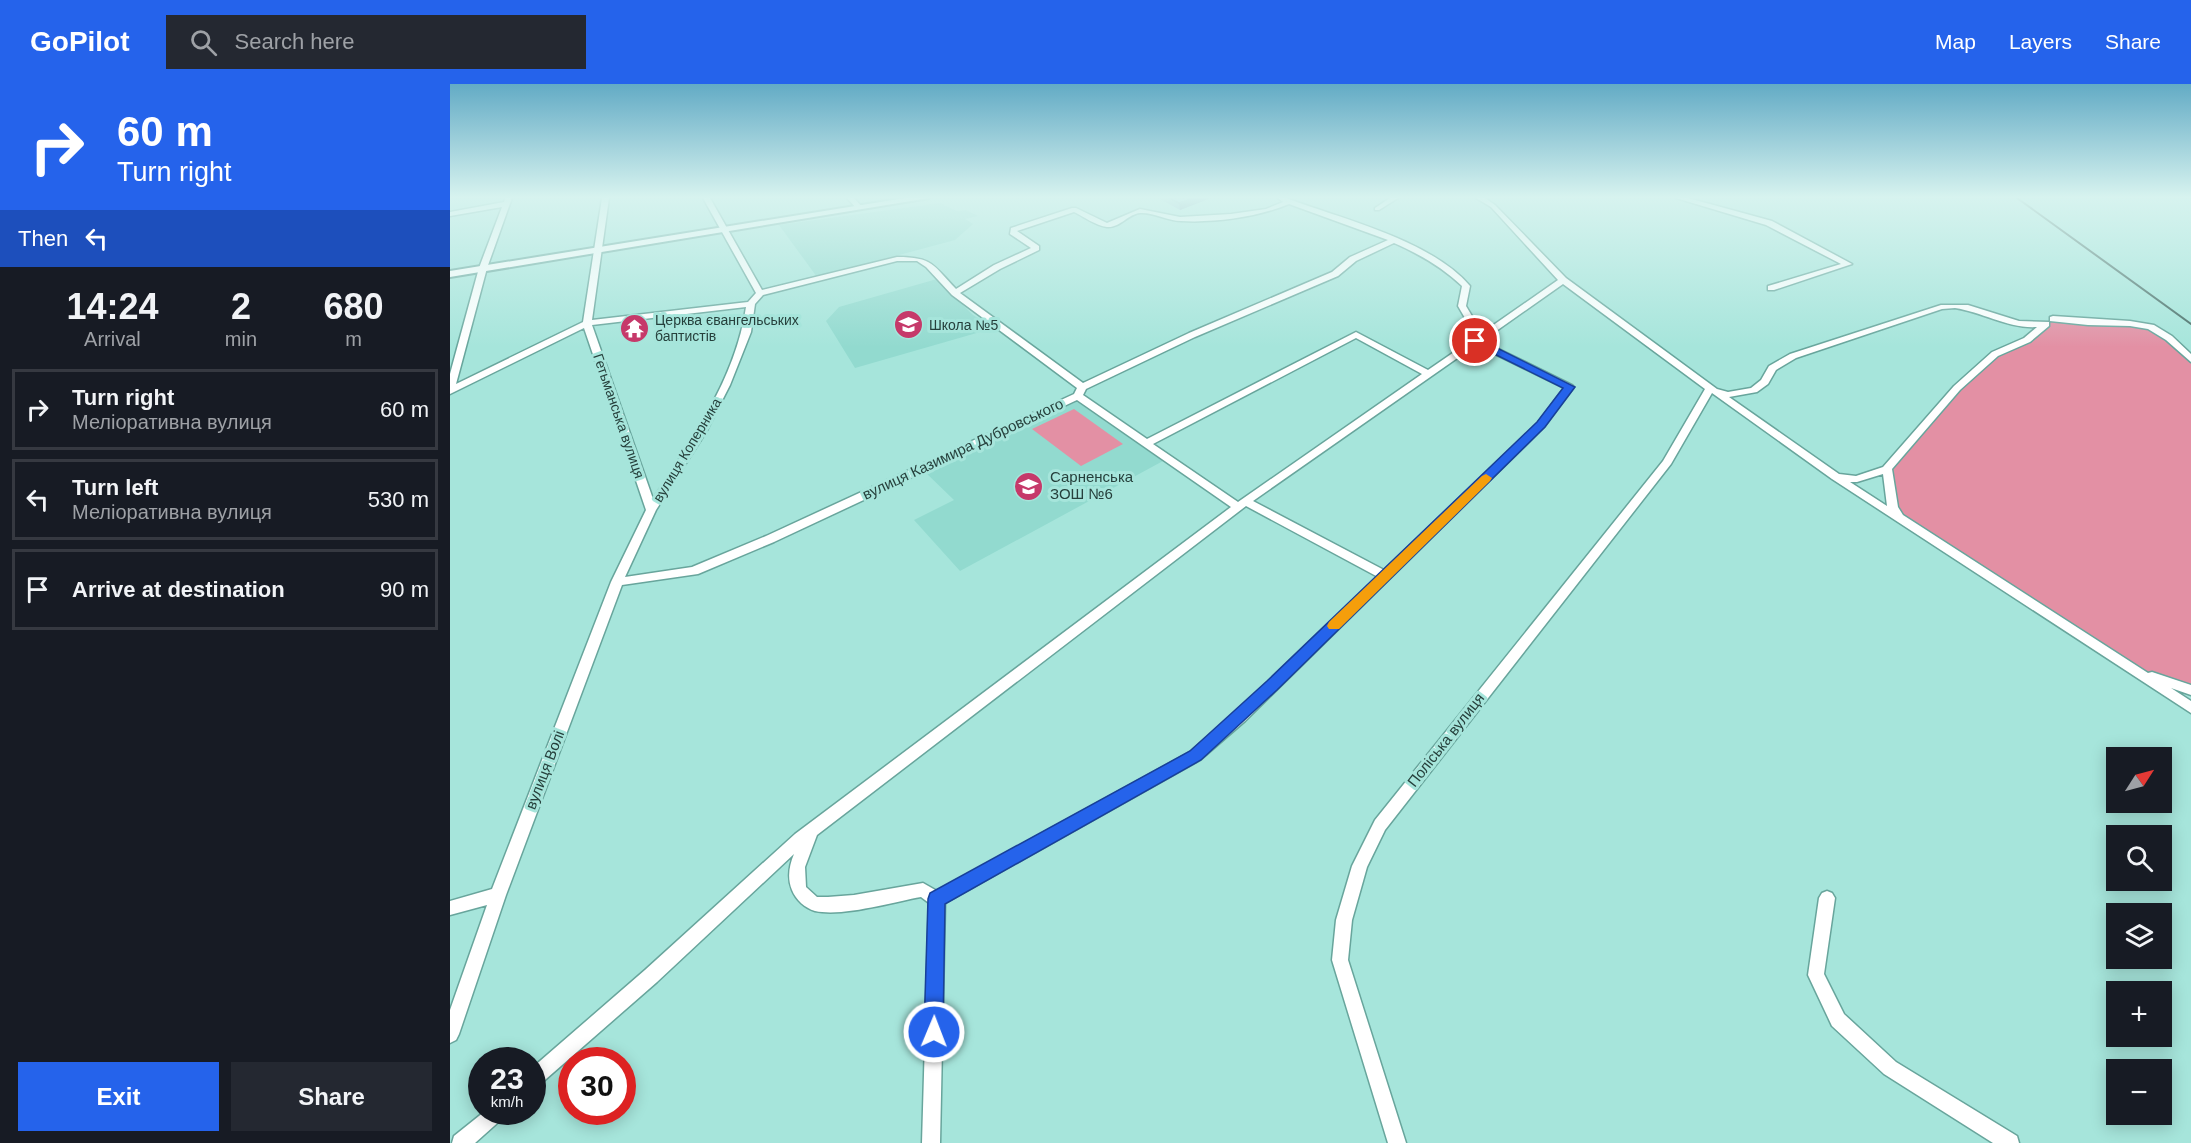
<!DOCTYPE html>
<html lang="en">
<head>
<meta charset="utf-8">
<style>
	:root { --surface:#171b24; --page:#242831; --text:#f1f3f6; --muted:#9ea1a6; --line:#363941; --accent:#2563eb }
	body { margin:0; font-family:Helvetica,sans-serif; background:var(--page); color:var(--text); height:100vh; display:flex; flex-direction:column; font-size:22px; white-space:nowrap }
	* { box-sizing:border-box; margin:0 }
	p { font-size:20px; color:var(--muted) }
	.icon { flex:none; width:33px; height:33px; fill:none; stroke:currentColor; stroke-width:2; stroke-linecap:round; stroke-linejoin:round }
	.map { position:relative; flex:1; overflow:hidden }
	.side { display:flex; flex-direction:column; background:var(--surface); width:450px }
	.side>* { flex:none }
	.top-card { background:#2563eb; color:#fff; overflow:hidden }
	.needle { width:39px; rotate:54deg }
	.tools { position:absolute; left:1656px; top:663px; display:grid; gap:12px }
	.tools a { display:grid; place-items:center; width:66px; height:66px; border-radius:0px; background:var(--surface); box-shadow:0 3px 15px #0003; font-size:30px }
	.speed { position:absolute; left:18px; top:963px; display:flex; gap:12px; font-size:30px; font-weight:700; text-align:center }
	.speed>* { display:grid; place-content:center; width:78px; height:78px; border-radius:50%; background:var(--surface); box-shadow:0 3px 15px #0003; line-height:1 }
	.speed small { font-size:15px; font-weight:400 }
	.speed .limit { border:9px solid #d22; background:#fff; color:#111 }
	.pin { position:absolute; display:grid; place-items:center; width:51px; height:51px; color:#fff; margin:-26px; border:3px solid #fff; border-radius:50%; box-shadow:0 2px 6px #0007 }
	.me { position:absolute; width:66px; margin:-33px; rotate:1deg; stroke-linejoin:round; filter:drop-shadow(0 0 4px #0008) }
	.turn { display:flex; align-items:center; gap:21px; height:126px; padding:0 18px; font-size:27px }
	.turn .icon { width:78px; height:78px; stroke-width:2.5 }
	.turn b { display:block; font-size:42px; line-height:51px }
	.then { display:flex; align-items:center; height:57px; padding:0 18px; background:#0003; gap:12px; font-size:22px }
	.eta { display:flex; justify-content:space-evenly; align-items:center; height:102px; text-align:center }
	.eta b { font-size:36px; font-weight:600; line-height:42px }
	.cta { display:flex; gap:12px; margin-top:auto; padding:12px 18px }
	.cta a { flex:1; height:69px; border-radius:0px; background:var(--accent); color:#fff; font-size:24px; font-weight:600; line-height:69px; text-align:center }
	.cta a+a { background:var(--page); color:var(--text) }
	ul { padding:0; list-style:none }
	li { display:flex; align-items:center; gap:18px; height:81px; margin:0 12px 9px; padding:0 6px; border:3px solid var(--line); border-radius:0px }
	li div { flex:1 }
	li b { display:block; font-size:22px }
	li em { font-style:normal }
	header { display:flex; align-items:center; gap:36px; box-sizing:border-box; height:84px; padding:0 30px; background:var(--accent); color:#fff }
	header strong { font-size:28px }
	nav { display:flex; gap:33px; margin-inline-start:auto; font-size:21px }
	.search { width:420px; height:54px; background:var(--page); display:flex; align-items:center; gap:15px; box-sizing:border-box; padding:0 21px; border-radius:0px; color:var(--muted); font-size:22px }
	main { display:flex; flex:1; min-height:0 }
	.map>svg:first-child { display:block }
</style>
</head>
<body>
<header>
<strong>GoPilot</strong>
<div class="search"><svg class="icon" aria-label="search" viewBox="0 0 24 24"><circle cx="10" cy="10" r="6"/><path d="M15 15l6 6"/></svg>Search here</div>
<nav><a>Map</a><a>Layers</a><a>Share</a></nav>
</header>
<main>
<section class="side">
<div class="top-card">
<div class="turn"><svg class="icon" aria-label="right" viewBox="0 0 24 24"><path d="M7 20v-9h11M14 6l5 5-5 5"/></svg><div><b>60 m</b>Turn right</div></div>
<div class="then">Then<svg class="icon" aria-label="left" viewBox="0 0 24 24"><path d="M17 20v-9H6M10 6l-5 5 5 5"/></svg></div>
</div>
<div class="eta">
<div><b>14:24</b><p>Arrival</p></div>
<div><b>2</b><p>min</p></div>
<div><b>680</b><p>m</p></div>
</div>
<ul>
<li><svg class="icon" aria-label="right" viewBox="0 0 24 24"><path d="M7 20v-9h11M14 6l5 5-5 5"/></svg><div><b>Turn right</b><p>Меліоративна вулиця</p></div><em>60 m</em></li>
<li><svg class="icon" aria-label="left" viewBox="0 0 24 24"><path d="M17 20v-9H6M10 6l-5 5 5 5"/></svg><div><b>Turn left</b><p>Меліоративна вулиця</p></div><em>530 m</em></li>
<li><svg class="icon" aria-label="arrive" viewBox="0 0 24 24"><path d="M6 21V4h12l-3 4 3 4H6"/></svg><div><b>Arrive at destination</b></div><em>90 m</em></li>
</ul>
<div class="cta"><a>Exit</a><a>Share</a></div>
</section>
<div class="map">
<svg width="1741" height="1059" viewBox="0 0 1741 1059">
	<rect width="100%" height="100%" fill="#a6e5db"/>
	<path fill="#92dacf" d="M 490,119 L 507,127 L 516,126 L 528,132 L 515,135 L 523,140 L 505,156 L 367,193 L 329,141 Z
		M 487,195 L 523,231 L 544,244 L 405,284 L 376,237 L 389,223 Z
		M 620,318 L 627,318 L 713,377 L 510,487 L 464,436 L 504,416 L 474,387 Z"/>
	<path fill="#e390a4" d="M 1603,235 L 1699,241 L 1741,275 L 1741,606 L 1682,585 L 1449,434 L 1437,385 L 1484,332 L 1545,270 L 1577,256 Z
		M 624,325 L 673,360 L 631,382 L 582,345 Z"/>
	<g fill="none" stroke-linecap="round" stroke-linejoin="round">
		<defs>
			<path id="street" d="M 55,114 L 62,114 L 37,184 L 6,300 L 133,238 L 152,114 L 159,114 L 142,236 L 298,218 L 306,209 L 253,114 L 260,114 L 312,206 L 447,173 C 483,173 483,181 506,205 L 544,181 L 581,164 L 560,150 L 561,144 L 622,124 L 626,124 L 657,139 L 690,125 L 730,133 L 781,130 L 816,125 L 833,118 L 828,114 L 836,114 C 892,135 981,156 1020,202 L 1016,222 L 1032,249 L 1108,196 L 1041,123 L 1026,114 L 1035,114 L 1045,121 L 1116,194 L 1267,305 L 1278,308 L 1301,304 L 1311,296 L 1319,282 L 1340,270 L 1491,221 L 1518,221 L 1569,237 L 1599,238 L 1599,242 L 1580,258 L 1548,272 L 1510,306 L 1442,385 L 1448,423 L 1453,431 L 1698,589 L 1702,588 L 1741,601 L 1741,611 L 1721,604 L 1741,617 L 1741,629 L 1382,395 L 1262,309 L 1221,380 L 935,746 L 917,783 L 902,836 L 898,876 L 956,1059 L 938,1059 L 882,876 L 886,836 L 902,782 L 925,736 L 1213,377 L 1255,305 L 1113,200 L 1032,257 L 1122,301 L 1124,303 L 1094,343 L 795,637 L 750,676 L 495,819 L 490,1059 L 472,1059 L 479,819 L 471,813 C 443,818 393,833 365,827 C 355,824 346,816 342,806 C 337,794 339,782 344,770 L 207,898 L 88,1002 L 82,1005 L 82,984 L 195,886 L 345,750 L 781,423 L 627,316 L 324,458 L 248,490 L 172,501 L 56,811 L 9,950 L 6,956 L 0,959 L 0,926 L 37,821 L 0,831 L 0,817 L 42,805 L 161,498 L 196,426 L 134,244 L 0,310 L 0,290 L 29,184 L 52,123 L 0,132 L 0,128 L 54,118 ZM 839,120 L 938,156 L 900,173 L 882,188 L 739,249 L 633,299 L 510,209 L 550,185 L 589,166 L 589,162 L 567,147 L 624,128 C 633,132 646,142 657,143 C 670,144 678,130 690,129 C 703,128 718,137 731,137 C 765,139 808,133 839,120 ZM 944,159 C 969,170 992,183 1012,202 L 1008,222 L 1026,253 L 978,286 L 906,248 L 697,355 L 633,311 L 636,305 L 745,253 L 888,192 L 906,177 ZM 447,177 L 467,177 L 476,183 L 502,211 L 627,304 L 624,310 L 316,452 L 242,483 L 175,493 L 206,426 L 256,348 L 280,301 L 301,248 L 305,220 L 313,211 ZM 296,223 C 286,294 241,357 203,415 L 142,241 ZM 1505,224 C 1532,228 1559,245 1587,243 L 1574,254 L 1542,268 L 1504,302 L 1433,383 L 1406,392 L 1389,390 L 1279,313 L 1307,308 L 1318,300 L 1326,286 L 1346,274 L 1492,225 ZM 906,254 L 972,290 L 788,418 L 703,360 ZM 1026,261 L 1114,304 L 1088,339 L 934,486 L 803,417 ZM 1433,390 L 1437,422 L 1400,398 L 1407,398 ZM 796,422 L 928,493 L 785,629 L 740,668 L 487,807 L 473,799 L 404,811 L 378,813 L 367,813 L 356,803 L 355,783 L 367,751 Z
				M 397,114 L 404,114 L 413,124 L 407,125 Z
				M 940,114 L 948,114 L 929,126 L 925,126 L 925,124 Z
				M 1226,114 L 1238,114 L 1322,137 L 1402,180 L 1324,206 L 1318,206 L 1318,202 L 1391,180 L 1316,141 Z
				M 1603,232 L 1680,237 L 1704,241 L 1722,252 L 1741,270 L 1741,278 L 1716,256 L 1698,245 L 1680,242 L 1638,241 L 1600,237 L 1600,233 Z
				M 1377,807 L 1382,809 L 1385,814 L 1374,890 L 1394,930 L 1446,978 L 1567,1052 L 1569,1059 L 1543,1059 L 1434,990 L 1382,942 L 1358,891 L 1369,814 L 1372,809 Z
				M 34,1028 L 56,1028 L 53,1034 L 25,1059 L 2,1059 L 4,1052 Z"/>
			<path id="secondary" d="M 455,114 L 479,114 L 0,193 L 0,187 Z"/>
		</defs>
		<use href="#street" stroke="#68a59c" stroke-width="3"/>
		<use href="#secondary" stroke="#68a59c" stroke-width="4"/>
		<use href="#street" fill="#fff" fill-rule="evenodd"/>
		<use href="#secondary" fill="#fff" fill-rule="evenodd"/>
		<path stroke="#486c66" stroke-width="2" d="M 1567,114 L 1741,240"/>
	</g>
	<path fill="#87a9c7" d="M 710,114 L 761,114 L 730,126 L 710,115 Z"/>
	<path fill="#6e8aa2" d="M 744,114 L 761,114 L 730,126 L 729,119 Z"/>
	<path fill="#9dc5e7" stroke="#6e8aa2" stroke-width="1.5" d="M 719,114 L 744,114 L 729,119 Z"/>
	<linearGradient id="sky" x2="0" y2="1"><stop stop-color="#63abc5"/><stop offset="0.43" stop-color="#d7f3ef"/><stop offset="1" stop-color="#d7f3ef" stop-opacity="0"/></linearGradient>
	<rect width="1741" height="263" fill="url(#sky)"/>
	<path fill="#2563eb" stroke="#184099" stroke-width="1.5" d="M 1022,255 L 1029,255 L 1125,303 L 1095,343 L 827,606 L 751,676 L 495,820 L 493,948 L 491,955 L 484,958 L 477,955 L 474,948 L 478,815 L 480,809 L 740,667 L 817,597 L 1087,338 L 1113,304 L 1022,259 Z"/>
	<path fill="#f59e0b" d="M 1036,390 L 1042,394 L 1040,397 L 889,545 L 879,545 L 877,542 L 879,538 L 1032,392 Z"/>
	<defs>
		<symbol id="school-disc" viewBox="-11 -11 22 22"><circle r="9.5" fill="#c6396a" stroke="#a6e5db"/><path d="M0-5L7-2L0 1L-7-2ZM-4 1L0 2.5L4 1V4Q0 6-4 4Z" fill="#fff"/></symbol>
		<symbol id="temple-disc" viewBox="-11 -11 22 22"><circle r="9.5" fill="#c6396a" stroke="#a6e5db"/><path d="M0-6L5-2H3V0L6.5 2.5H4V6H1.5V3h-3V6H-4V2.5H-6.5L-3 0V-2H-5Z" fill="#fff"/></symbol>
	</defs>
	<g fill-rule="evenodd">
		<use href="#school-disc" x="442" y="224" width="33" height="33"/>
		<use href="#temple-disc" x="168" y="228" width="33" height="33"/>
		<use href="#school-disc" x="562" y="386" width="33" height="33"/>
	</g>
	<g text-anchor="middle" stroke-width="6" stroke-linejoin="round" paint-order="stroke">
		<g font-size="14" fill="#26403c" stroke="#a6e5db" text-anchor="start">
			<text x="205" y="241">Церква євангельських<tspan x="205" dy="16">баптистів</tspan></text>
			<text x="479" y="246">Школа №5</text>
		</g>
		<g font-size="14" fill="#26403c" stroke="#a6e5db">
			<text transform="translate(169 332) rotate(71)" y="5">Гетьманська вулиця</text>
			<text transform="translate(237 366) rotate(-59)" y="5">вулиця Коперника</text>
		</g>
		<g font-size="15" fill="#26403c" stroke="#a6e5db">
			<text transform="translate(513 365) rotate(-25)" y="5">вулиця Казимира Дубровського</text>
			<text transform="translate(996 656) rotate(-52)" y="5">Поліська вулиця</text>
			<text transform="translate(95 686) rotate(-69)" y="5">вулиця Волі</text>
		</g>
		<g font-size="15" fill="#26403c" stroke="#a6e5db" text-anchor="start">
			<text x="600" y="398">Сарненська<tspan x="600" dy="17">ЗОШ №6</tspan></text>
		</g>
	</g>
</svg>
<div class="tools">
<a><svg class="needle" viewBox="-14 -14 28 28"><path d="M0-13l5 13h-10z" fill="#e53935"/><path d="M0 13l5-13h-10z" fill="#9ea1a6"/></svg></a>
<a><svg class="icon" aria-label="search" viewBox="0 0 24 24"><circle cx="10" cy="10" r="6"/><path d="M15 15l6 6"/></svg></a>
<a><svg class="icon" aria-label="layers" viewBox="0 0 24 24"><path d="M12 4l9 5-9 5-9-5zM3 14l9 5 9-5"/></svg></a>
<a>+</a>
<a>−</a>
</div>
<div class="speed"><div>23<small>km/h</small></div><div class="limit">30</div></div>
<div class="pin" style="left:1025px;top:257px;background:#d93025"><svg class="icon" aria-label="arrive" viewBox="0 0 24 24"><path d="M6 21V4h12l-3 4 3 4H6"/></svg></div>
<svg class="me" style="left:484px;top:948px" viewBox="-20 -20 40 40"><circle r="17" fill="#2563eb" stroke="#fff" stroke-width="3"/><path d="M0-11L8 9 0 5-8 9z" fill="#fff"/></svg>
</div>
</main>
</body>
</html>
